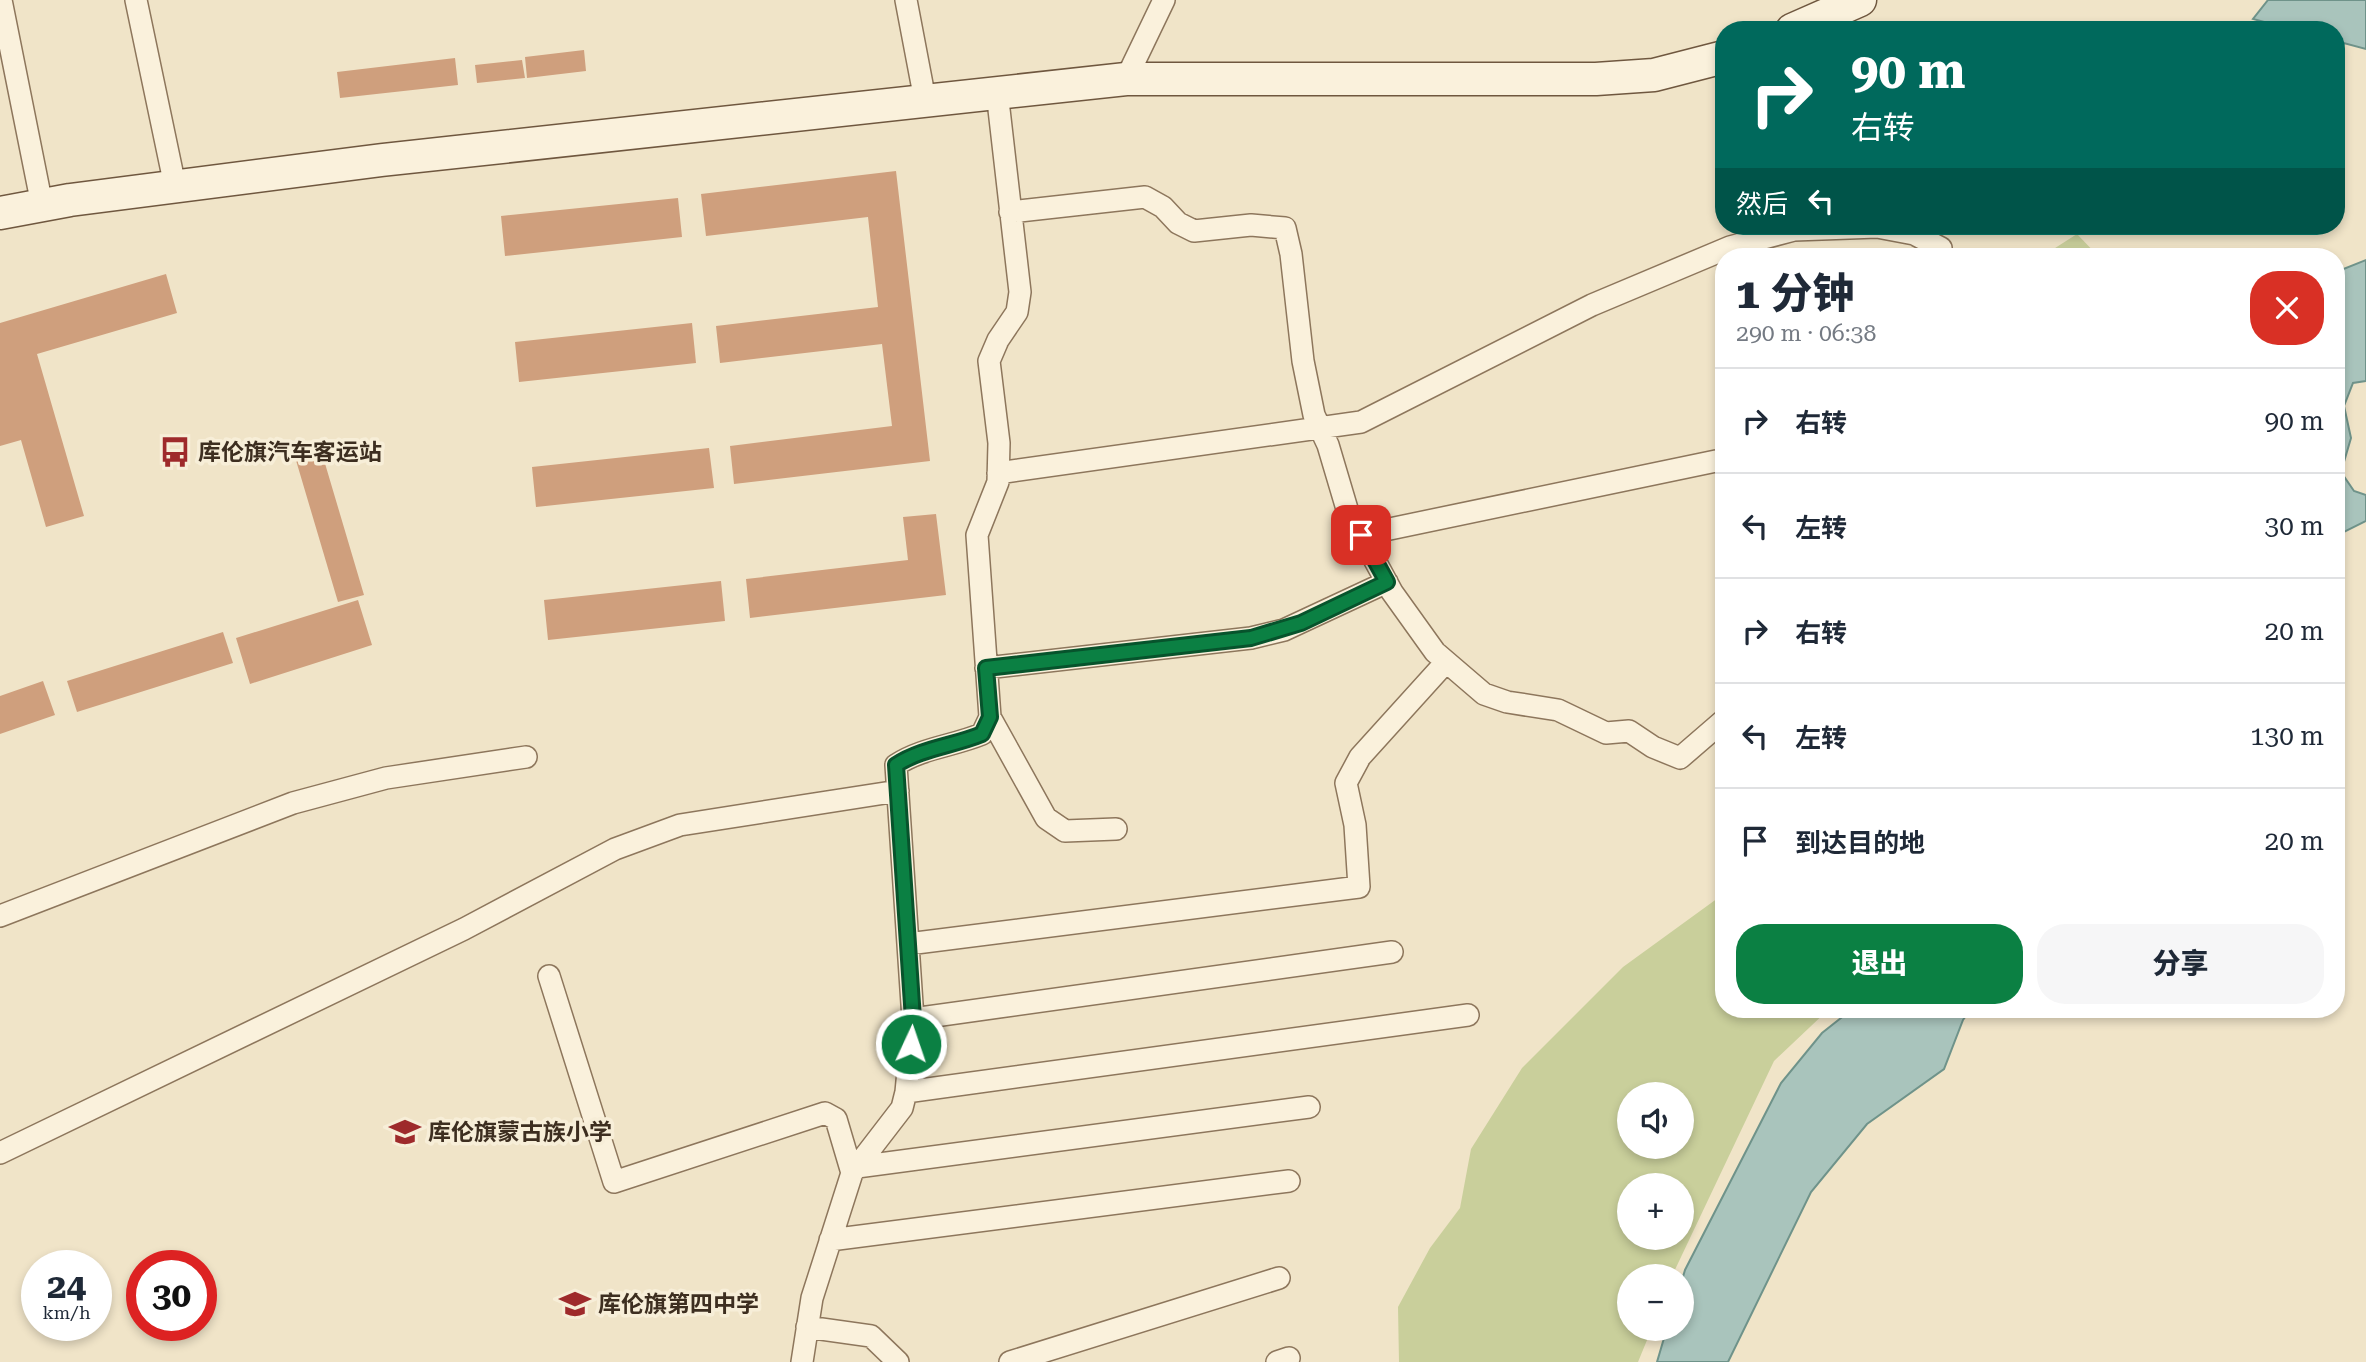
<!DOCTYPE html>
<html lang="zh">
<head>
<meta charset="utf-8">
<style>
	:root { --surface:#fff; --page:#f6f6f7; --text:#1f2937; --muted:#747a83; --line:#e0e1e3; --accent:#0b8043 }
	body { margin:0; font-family:"Roboto Serif","Noto Sans SC",serif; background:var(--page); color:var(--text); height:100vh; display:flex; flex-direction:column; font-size:26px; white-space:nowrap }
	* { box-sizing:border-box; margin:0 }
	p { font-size:23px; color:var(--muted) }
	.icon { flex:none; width:38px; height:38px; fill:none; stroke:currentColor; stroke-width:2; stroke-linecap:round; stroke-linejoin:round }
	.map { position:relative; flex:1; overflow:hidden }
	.drawer { position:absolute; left:1715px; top:248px; width:630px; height:770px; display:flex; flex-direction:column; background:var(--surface); border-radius:28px; box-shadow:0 4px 10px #0003 }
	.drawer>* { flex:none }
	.banner { position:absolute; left:1715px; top:21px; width:630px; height:214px; border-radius:28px; box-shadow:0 4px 10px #0003; background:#00695c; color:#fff; overflow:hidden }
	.fabs { position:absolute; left:1617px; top:1082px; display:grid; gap:14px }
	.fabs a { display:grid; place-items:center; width:77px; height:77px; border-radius:50%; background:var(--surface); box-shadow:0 4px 10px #0003; font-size:35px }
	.speed { position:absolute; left:21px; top:1250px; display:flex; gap:14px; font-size:35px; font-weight:700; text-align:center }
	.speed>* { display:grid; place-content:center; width:91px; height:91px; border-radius:50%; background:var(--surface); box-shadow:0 4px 10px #0003; line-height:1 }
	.speed small { font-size:18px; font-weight:400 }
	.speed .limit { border:10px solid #d22; background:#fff; color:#111 }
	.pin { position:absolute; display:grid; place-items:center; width:60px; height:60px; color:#fff; margin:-30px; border-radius:14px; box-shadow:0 4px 10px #0006 }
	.me { position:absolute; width:77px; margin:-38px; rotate:3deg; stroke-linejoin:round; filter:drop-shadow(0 0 5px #0008) }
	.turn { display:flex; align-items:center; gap:24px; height:147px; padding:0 21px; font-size:32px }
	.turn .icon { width:91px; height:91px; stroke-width:2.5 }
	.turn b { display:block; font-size:49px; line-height:60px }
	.then { display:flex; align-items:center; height:66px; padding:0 21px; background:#0003; gap:14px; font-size:26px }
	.round { display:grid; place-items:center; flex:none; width:74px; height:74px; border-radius:28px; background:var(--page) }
	.headline { display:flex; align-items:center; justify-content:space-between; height:119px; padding:0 21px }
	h1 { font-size:42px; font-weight:800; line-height:52px }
	.button { display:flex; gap:14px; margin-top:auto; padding:14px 21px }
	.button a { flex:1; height:80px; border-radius:28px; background:var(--accent); color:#fff; font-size:28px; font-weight:800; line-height:80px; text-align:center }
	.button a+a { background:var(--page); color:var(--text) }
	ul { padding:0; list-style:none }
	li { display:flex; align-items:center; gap:21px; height:105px; padding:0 21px; border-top:2px solid var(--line) }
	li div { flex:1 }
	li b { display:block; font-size:26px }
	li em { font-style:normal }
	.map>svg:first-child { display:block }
</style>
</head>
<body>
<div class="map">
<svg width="2366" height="1362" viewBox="0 0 2366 1362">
	<rect width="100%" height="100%" fill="#f0e4c8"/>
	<path fill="#c9cf9b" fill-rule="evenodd" d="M 2077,234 L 2099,257 L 2041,257 Z
		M 1724,890 L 1724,1010 L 1828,1010 L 1774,1061 L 1672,1276 L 1629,1276 L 1629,1328 L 1652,1328 L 1638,1362 L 1399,1362 L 1398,1307 L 1430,1248 L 1460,1208 L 1471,1149 L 1522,1068 L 1623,967 L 1718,898 ZM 1629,1094 L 1682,1094 L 1682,1146 L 1629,1146 ZM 1629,1185 L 1682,1185 L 1682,1237 L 1629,1237 Z"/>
	<path fill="#a9c4bc" stroke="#6f938a" stroke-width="2" d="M 2268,0 L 2366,0 L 2366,49 L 2336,41 L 2336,30 L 2294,30 L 2253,19 Z
		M 2366,260 L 2366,381 L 2353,383 L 2344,406 L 2351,438 L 2341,472 L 2354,491 L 2366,495 L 2366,521 L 2336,536 L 2336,272 Z
		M 1851,1010 L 1970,1010 L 1963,1020 L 1944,1069 L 1867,1124 L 1811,1192 L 1728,1362 L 1657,1362 L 1667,1328 L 1682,1328 L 1682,1280 L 1685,1270 L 1781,1083 L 1822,1033 Z"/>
	<path fill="#cf9f7d" d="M 584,50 L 586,71 L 527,78 L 525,57 Z
		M 455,58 L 458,85 L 340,98 L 337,72 Z
		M 522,60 L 525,78 L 477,83 L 475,65 Z
		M 896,171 L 930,461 L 734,484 L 730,446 L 892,426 L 882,344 L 720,363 L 716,326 L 878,307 L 868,217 L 706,236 L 701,194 Z
		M 678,198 L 682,237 L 505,256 L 501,216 Z
		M 166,274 L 177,313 L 37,354 L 84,516 L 46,527 L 21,440 L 0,446 L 0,323 Z
		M 692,323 L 696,363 L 519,382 L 515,342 Z
		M 709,448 L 714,488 L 536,507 L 532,467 Z
		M 321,450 L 364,595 L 338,602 L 295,457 Z
		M 936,514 L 946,595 L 750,618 L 746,579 L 908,560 L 903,517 Z
		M 721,581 L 725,621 L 548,640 L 544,600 Z
		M 358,600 L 372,645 L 250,684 L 236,638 Z
		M 223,632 L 233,663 L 77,712 L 67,681 Z
		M 43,681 L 55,715 L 0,734 L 0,696 Z"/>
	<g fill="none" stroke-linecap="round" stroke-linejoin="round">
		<defs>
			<path id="street" d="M 1,0 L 42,205
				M 136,0 L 175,186
				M 906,0 L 925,100
				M 1126,79 L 1164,0
				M 1010,212 L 1145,197 L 1163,207 L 1178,223 L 1194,231 L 1251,225 L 1285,228 L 1291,254 L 1303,361 L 1314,415 L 1328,445 L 1347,509 L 1392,592 L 1435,652 L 1484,694 L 1507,702 L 1558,710 L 1606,733 L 1629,731 L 1653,747 L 1680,758 L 1724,720
				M 998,473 L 1361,422 L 1592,305 L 1730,247 L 1794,230 L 1877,227 L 1914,234 L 1941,248
				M 1361,535 L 1716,461
				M 986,668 L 1251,638 L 1284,630 L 1387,582
				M 990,717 L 1046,818 L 1065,831 L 1116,829
				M 0,916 L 293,803 L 386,778 L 526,757
				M 908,944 L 1359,887 L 1355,825 L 1346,783 L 1360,757 L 1446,662
				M 549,976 L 614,1182 L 825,1113 L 836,1119 L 852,1173
				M 913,1019 L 1392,952
				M 906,1092 L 1468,1015
				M 0,1153 L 464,929 L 615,849 L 680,825 L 898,791
				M 857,1167 L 1309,1107
				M 830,1240 L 1289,1181
				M 807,1327 L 871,1336 L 898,1362
				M 802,1362 L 812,1298 L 852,1173 L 902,1108 L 906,1092 L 913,1019 L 896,765 C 922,748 953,746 982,734 L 990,717 L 977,535 L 998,482 L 999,443 L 989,361 L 998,340 L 1017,312 L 1020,292 L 997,92
				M 1010,1362 L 1279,1278
				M 1277,1362 L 1289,1358"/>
			<path id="secondary" d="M 1792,30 L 1860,0
				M 0,213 L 70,200 L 382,160 L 1126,79 L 1596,79 L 1654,75 L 1724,57"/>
		</defs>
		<use href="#street" stroke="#8d765c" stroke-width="24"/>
		<use href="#secondary" stroke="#6f573f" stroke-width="35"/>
		<use href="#street" stroke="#faf1dc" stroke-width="21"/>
		<use href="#secondary" stroke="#faf1dc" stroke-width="32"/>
	</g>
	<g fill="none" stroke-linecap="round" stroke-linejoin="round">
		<defs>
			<path id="route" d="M 911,1044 L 913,1019 L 896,765 C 922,748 953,746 982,734 L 990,717 L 986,668 L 1251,638 L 1301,623 L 1387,582 L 1361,535"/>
		</defs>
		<use href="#route" stroke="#07532c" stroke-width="18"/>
		<use href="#route" stroke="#0b8043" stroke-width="12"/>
	</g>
	<defs>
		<symbol id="bus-bare" viewBox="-9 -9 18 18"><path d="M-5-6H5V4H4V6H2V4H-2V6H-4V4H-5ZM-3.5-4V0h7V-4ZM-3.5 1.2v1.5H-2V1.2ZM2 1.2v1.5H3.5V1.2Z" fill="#9e2a2b" stroke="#f7eed8" stroke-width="2.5" paint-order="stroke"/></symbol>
		<symbol id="school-bare" viewBox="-9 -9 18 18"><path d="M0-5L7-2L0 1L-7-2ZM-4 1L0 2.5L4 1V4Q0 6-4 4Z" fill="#9e2a2b" stroke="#f7eed8" stroke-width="2.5" paint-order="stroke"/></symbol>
	</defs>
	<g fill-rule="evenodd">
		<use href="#bus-bare" x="153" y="430" width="44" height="44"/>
		<use href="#school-bare" x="383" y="1110" width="44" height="44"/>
		<use href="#school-bare" x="553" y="1282" width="44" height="44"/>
	</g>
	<g text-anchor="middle" stroke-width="7" stroke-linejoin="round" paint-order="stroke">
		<g font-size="23" font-weight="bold" fill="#3d2e20" stroke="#f7eed8" text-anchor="start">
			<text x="198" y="460">库伦旗汽车客运站</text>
			<text x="428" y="1140">库伦旗蒙古族小学</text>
			<text x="598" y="1312">库伦旗第四中学</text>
		</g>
	</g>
</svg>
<div class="fabs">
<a><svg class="icon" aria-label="sound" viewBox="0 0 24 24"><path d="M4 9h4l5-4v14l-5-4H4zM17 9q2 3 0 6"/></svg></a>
<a>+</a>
<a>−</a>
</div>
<div class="speed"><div>24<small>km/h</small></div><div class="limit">30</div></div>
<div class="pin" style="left:1361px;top:535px;background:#d93025"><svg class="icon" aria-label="arrive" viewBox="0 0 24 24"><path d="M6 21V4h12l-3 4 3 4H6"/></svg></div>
<svg class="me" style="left:911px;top:1044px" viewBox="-20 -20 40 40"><circle r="17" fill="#0b8043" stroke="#fff" stroke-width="3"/><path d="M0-11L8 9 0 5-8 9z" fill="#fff"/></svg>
<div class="banner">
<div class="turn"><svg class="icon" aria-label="right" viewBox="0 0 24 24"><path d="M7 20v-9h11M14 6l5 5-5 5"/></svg><div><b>90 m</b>右转</div></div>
<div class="then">然后<svg class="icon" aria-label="left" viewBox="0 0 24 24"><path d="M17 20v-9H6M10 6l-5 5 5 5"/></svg></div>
</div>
<section class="drawer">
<div class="headline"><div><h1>1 分钟</h1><p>290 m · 06:38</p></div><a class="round" style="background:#d93025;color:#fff"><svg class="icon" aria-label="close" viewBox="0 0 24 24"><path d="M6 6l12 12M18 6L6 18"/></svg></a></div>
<ul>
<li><svg class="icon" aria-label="right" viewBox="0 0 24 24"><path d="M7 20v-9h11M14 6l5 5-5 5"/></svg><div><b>右转</b></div><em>90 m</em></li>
<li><svg class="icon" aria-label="left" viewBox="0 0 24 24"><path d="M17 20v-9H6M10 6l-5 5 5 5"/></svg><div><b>左转</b></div><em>30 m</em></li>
<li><svg class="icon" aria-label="right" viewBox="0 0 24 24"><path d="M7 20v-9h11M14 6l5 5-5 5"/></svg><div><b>右转</b></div><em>20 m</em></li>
<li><svg class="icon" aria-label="left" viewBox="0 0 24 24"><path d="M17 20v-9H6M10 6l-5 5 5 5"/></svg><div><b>左转</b></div><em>130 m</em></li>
<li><svg class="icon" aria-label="arrive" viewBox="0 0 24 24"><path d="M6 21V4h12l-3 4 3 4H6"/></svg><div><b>到达目的地</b></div><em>20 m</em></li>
</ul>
<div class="button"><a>退出</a><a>分享</a></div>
</section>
</div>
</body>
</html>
